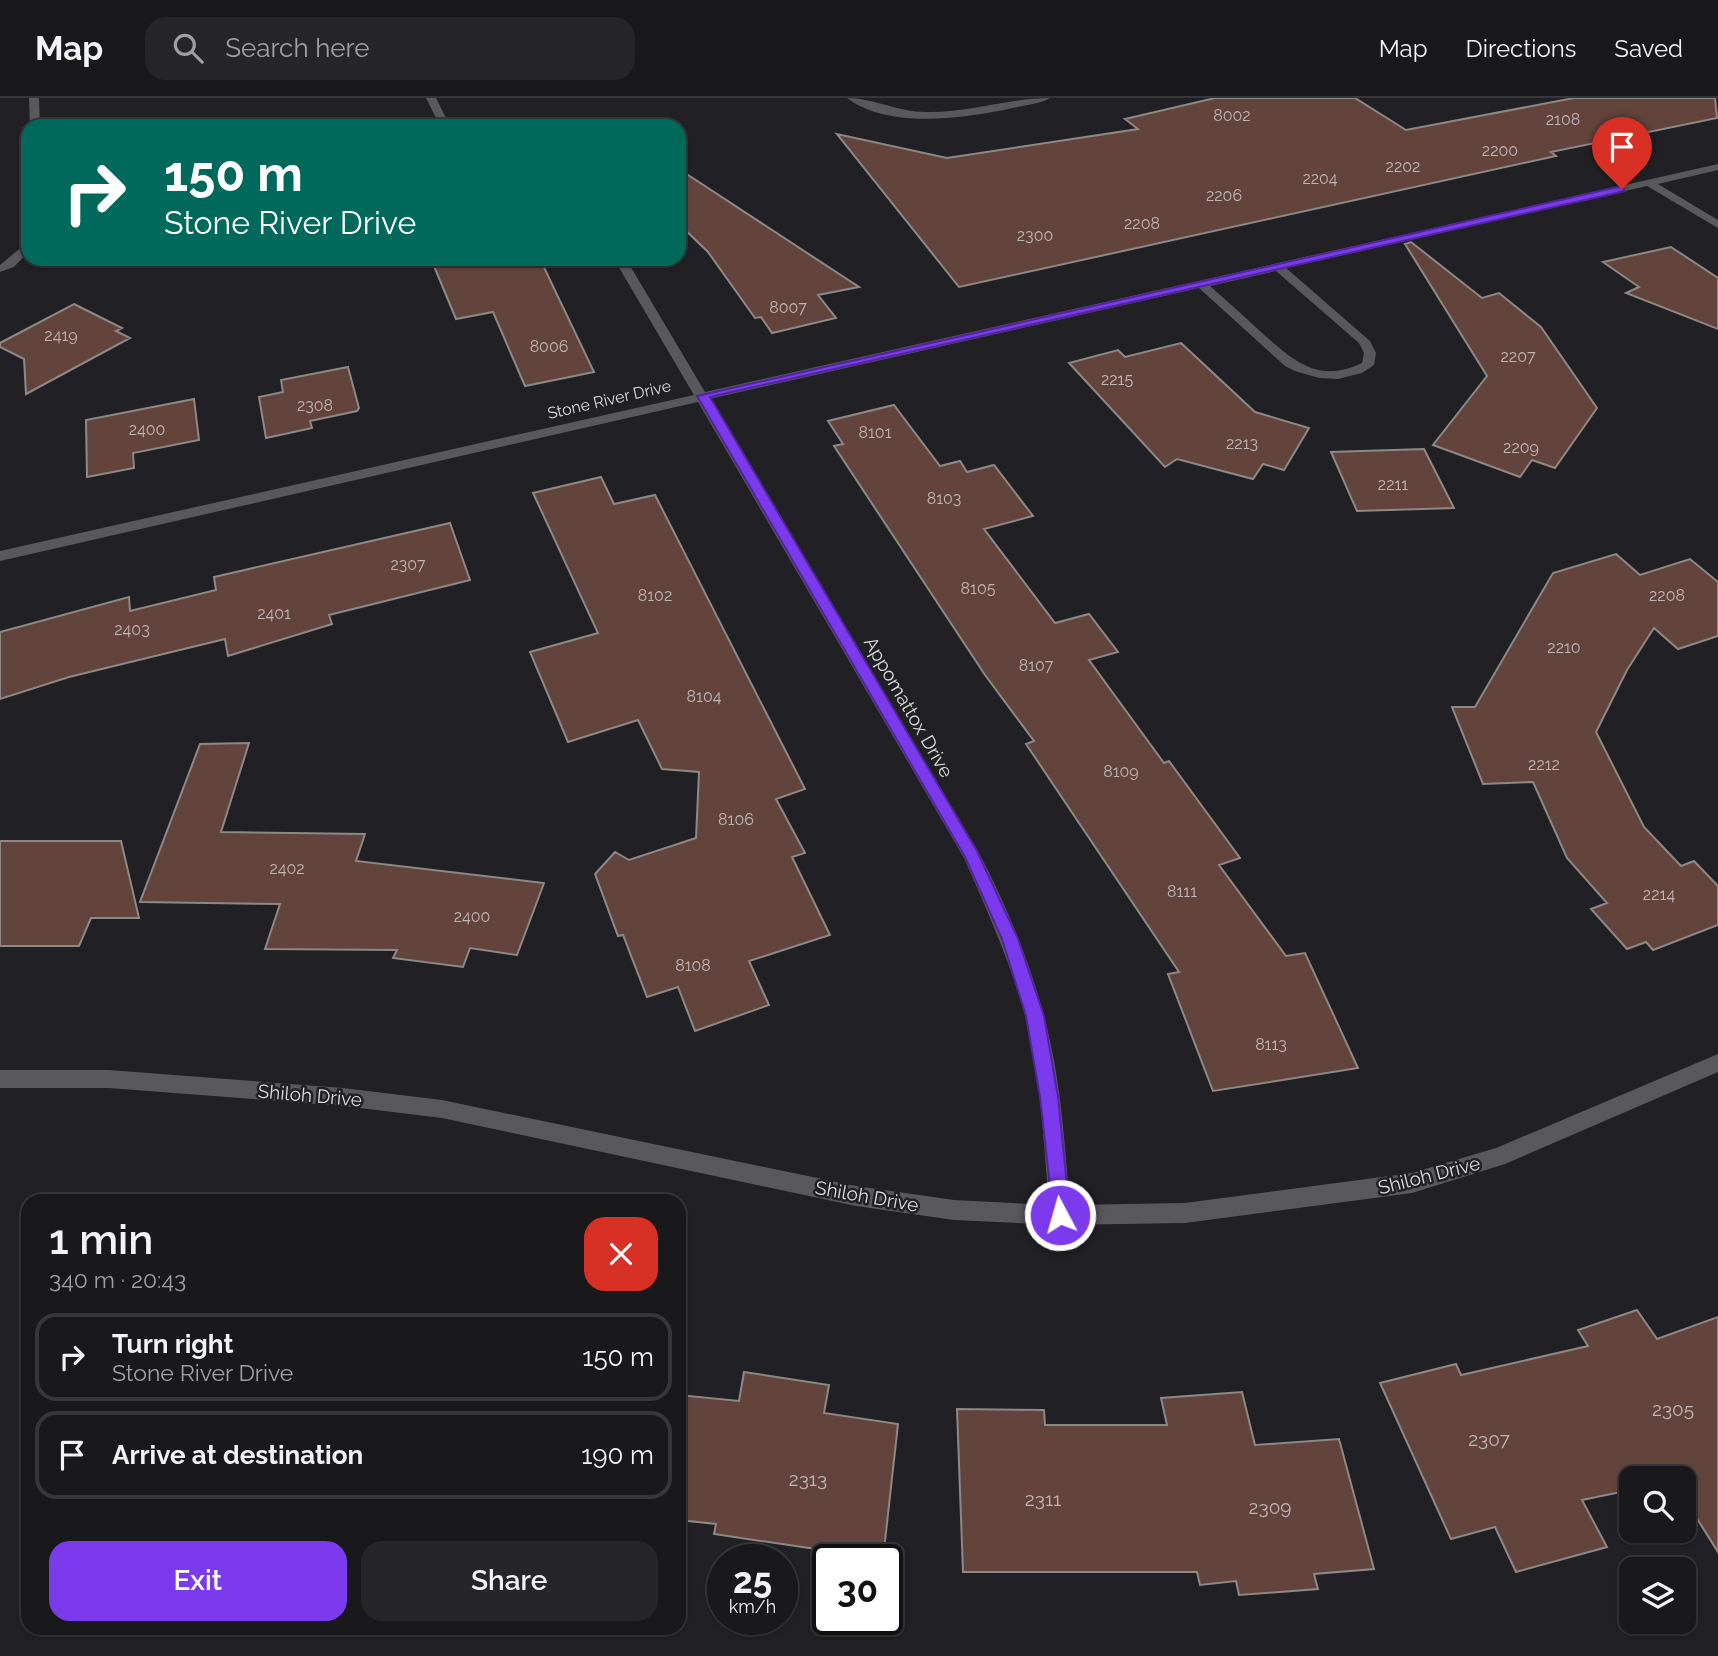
<!DOCTYPE html>
<html lang="en">
<head>
<meta charset="utf-8">
<style>
	:root { --surface:#19181b; --page:#262528; --text:#f1f3f6; --muted:#9fa0a3; --line:#37373a; --accent:#7c3aed }
	body { margin:0; font-family:Raleway,sans-serif; background:var(--page); color:var(--text); height:100vh; display:flex; flex-direction:column; font-size:26px; white-space:nowrap }
	* { box-sizing:border-box; margin:0 }
	p { font-size:23px; color:var(--muted) }
	.icon { flex:none; width:38px; height:38px; fill:none; stroke:currentColor; stroke-width:2; stroke-linecap:round; stroke-linejoin:round }
	.map { position:relative; flex:1; overflow:hidden }
	.side { position:absolute; left:21px; top:1096px; width:665px; height:441px; display:flex; flex-direction:column; background:var(--surface); border-radius:21px; box-shadow:0 2px 5px #0004,0 0 0 2px var(--line) }
	.side>* { flex:none }
	.banner { position:absolute; left:21px; top:21px; width:665px; height:147px; border-radius:21px; box-shadow:0 2px 5px #0004,0 0 0 2px var(--line); background:#00695c; color:#fff; overflow:hidden }
	.controls { position:absolute; left:1619px; top:1368px; display:grid; gap:14px }
	.controls a { display:grid; place-items:center; width:77px; height:77px; border-radius:14px; background:var(--surface); box-shadow:0 2px 5px #0004,0 0 0 2px var(--line); font-size:35px }
	.speed { position:absolute; left:707px; top:1446px; display:flex; gap:14px; font-size:35px; font-weight:700; text-align:center }
	.speed>* { display:grid; place-content:center; width:91px; height:91px; border-radius:50%; background:var(--surface); box-shadow:0 2px 5px #0004,0 0 0 2px var(--line); line-height:1 }
	.speed small { font-size:18px; font-weight:400 }
	.speed .limit { border:4px solid #111; border-radius:10px; background:#fff; color:#111 }
	.pin { position:absolute; display:grid; place-items:center; width:60px; height:60px; color:#fff; margin:-72px -30px; border-radius:50% 50% 50% 0; rotate:-45deg; box-shadow:0 0 7px #0007 }
	.pin .icon { rotate:45deg }
	.me { position:absolute; width:77px; margin:-38px; rotate:354deg; stroke-linejoin:round; filter:drop-shadow(0 0 5px #0008) }
	.turn { display:flex; align-items:center; gap:24px; height:147px; padding:0 28px; font-size:32px }
	.turn .icon { width:91px; height:91px; stroke-width:2.5 }
	.turn b { display:block; font-size:49px; line-height:60px }
	.round { display:grid; place-items:center; flex:none; width:74px; height:74px; border-radius:21px; background:var(--page) }
	.headline { display:flex; align-items:center; justify-content:space-between; height:119px; padding:0 28px }
	h1 { font-size:42px; font-weight:600; line-height:52px }
	.action { display:flex; gap:14px; margin-top:auto; padding:14px 28px }
	.action a { flex:1; height:80px; border-radius:21px; background:var(--accent); color:#fff; font-size:28px; font-weight:600; line-height:80px; text-align:center }
	.action a+a { background:var(--page); color:var(--text) }
	ul { padding:0; list-style:none }
	li { display:flex; align-items:center; gap:21px; height:88px; margin:0 14px 10px; padding:0 14px; border:4px solid var(--line); border-radius:21px }
	li div { flex:1 }
	li b { display:block; font-size:26px }
	li em { font-style:normal }
	header { display:flex; align-items:center; gap:42px; box-sizing:border-box; height:98px; padding:0 35px; background:var(--surface); border-bottom:2px solid var(--line) }
	header strong { font-size:33px }
	nav { display:flex; gap:38px; margin-inline-start:auto; font-size:24px }
	.search { width:490px; height:63px; background:var(--page); display:flex; align-items:center; gap:18px; box-sizing:border-box; padding:0 24px; border-radius:21px; color:var(--muted); font-size:26px }
	.map>svg:first-child { display:block }
</style>
</head>
<body>
<header>
<strong>Map</strong>
<div class="search"><svg class="icon" aria-label="search" viewBox="0 0 24 24"><circle cx="10" cy="10" r="6"/><path d="M15 15l6 6"/></svg>Search here</div>
<nav><a>Map</a><a>Directions</a><a>Saved</a></nav>
</header>
<div class="map">
<svg width="1718" height="1558" viewBox="0 0 1718 1558">
	<rect width="100%" height="100%" fill="#212024"/>
	<path fill="#62443d" stroke="#8e8886" stroke-width="2" d="M 1215,0 L 1355,0 L 1406,32 L 1574,0 L 1715,0 L 1717,20 L 1551,54 L 1556,58 L 959,189 L 837,36 L 947,60 L 1138,31 L 1125,21 Z
		M 679,71 L 859,189 L 818,197 L 836,220 L 772,235 L 761,219 L 755,220 L 708,154 L 679,126 Z
		M 1411,144 L 1482,200 L 1499,195 L 1541,229 L 1597,310 L 1555,370 L 1532,362 L 1520,379 L 1433,347 L 1487,278 L 1405,146 Z
		M 1671,149 L 1718,180 L 1718,231 L 1626,195 L 1639,189 L 1603,164 Z
		M 431,161 L 540,161 L 594,274 L 525,288 L 493,214 L 456,221 Z
		M 74,206 L 122,230 L 116,233 L 130,240 L 26,296 L 24,261 L 0,249 L 0,245 Z
		M 1181,245 L 1255,314 L 1309,330 L 1284,372 L 1263,366 L 1253,381 L 1177,361 L 1165,369 L 1069,265 L 1118,252 L 1125,259 Z
		M 348,269 L 359,310 L 357,313 L 310,323 L 312,330 L 266,340 L 259,299 L 283,294 L 281,282 Z
		M 194,301 L 199,342 L 133,355 L 134,370 L 87,379 L 86,322 Z
		M 894,307 L 940,368 L 960,363 L 967,374 L 994,367 L 1033,418 L 984,431 L 1055,525 L 1089,516 L 1118,554 L 1089,562 L 1164,665 L 1169,663 L 1240,760 L 1219,767 L 1286,858 L 1305,855 L 1358,970 L 1213,993 L 1168,876 L 1179,874 L 1026,646 L 1034,643 L 985,577 L 834,348 L 843,346 L 828,323 Z
		M 1424,351 L 1454,410 L 1357,413 L 1331,354 Z
		M 601,379 L 614,406 L 655,397 L 805,691 L 776,701 L 805,755 L 792,759 L 830,837 L 749,863 L 769,907 L 695,933 L 678,889 L 647,899 L 623,837 L 618,838 L 595,776 L 615,754 L 629,762 L 696,740 L 699,674 L 662,671 L 638,622 L 568,644 L 530,554 L 598,535 L 533,395 Z
		M 450,425 L 470,482 L 329,517 L 332,526 L 228,558 L 225,541 L 69,579 L 0,601 L 0,534 L 129,499 L 130,513 L 216,492 L 214,479 Z
		M 1616,456 L 1640,477 L 1690,461 L 1718,484 L 1718,538 L 1678,551 L 1654,530 L 1627,572 L 1596,634 L 1644,729 L 1681,768 L 1694,763 L 1718,788 L 1718,827 L 1653,852 L 1646,844 L 1627,851 L 1591,811 L 1607,805 L 1567,760 L 1533,684 L 1483,686 L 1452,609 L 1475,609 L 1553,475 Z
		M 249,645 L 221,734 L 365,736 L 356,763 L 544,785 L 517,857 L 470,850 L 463,869 L 393,860 L 397,852 L 265,851 L 280,806 L 140,804 L 200,646 Z
		M 0,743 L 121,743 L 139,820 L 91,820 L 79,848 L 0,848 Z
		M 1637,1212 L 1657,1241 L 1718,1219 L 1718,1454 L 1684,1400 L 1684,1381 L 1631,1381 L 1631,1392 L 1582,1402 L 1607,1449 L 1516,1474 L 1495,1429 L 1451,1441 L 1380,1285 L 1456,1266 L 1461,1277 L 1588,1248 L 1578,1232 Z
		M 744,1274 L 829,1287 L 824,1315 L 898,1326 L 883,1461 L 714,1436 L 716,1426 L 679,1422 L 679,1297 L 739,1303 Z
		M 1242,1294 L 1255,1347 L 1339,1341 L 1374,1471 L 1314,1476 L 1318,1491 L 1239,1497 L 1236,1483 L 1200,1487 L 1197,1474 L 963,1474 L 957,1311 L 1044,1312 L 1045,1327 L 1167,1327 L 1161,1300 Z"/>
	<g fill="none" stroke-linecap="round" stroke-linejoin="round">
		<path fill="#59585d" fill-rule="evenodd" d="M 29,0 L 39,0 L 40,28 L 30,28 Z
			M 426,0 L 436,0 L 450,28 L 440,28 Z
			M 847,0 C 873,0 898,14 926,14 C 968,15 1008,0 1050,0 C 1040,6 1025,7 1013,10 C 966,20 889,32 847,0 Z
			M 1718,66 L 1718,72 L 1658,86 L 1718,122 L 1718,130 L 1647,88 L 1286,170 L 1370,243 L 1376,255 L 1374,267 L 1362,275 L 1338,281 L 1319,280 L 1295,273 L 1285,268 L 1199,190 L 709,301 L 978,753 C 1009,812 1036,878 1050,943 C 1062,997 1065,1052 1070,1107 L 1185,1105 L 1412,1075 L 1496,1050 L 1718,956 L 1718,974 L 1505,1066 L 1412,1095 L 1185,1125 L 1060,1127 L 954,1122 L 856,1108 L 442,1020 L 343,1008 L 109,990 L 0,990 L 0,972 L 109,972 L 343,990 L 442,1002 L 856,1088 L 954,1102 L 1049,1107 C 1044,1051 1042,996 1031,941 C 1017,878 990,819 964,760 L 698,304 L 0,463 L 0,453 L 694,297 L 614,161 L 626,161 L 705,294 ZM 1276,173 L 1359,245 L 1364,255 L 1362,265 C 1318,286 1294,263 1262,235 C 1245,219 1227,203 1210,188 Z
			M 28,144 L 28,154 L 14,169 L 0,174 L 0,167 Z"/>
	</g>
	<path fill="#7c3aed" stroke="#51269a" stroke-width="2" d="M 1622,88 L 1625,93 L 710,299 L 977,753 L 1018,841 L 1044,918 L 1058,999 L 1070,1117 L 1067,1123 L 1060,1126 L 1054,1123 L 1040,999 L 1026,918 L 1002,841 L 965,759 L 697,298 Z"/>
	<g text-anchor="middle" stroke-width="5" stroke-linejoin="round" paint-order="stroke">
		<g font-size="16" fill="#beb6b6">
			<text x="1232" y="23">8002</text>
			<text x="1563" y="27">2108</text>
			<text x="1500" y="58">2200</text>
			<text x="1403" y="74">2202</text>
			<text x="1320" y="86">2204</text>
			<text x="1224" y="103">2206</text>
			<text x="1142" y="131">2208</text>
			<text x="1035" y="143">2300</text>
			<text x="788" y="215">8007</text>
			<text x="61" y="243">2419</text>
			<text x="549" y="254">8006</text>
			<text x="1518" y="264">2207</text>
			<text x="1117" y="287">2215</text>
			<text x="315" y="313">2308</text>
			<text x="147" y="337">2400</text>
			<text x="875" y="340">8101</text>
			<text x="1242" y="351">2213</text>
			<text x="1521" y="355">2209</text>
			<text x="1393" y="392">2211</text>
			<text x="944" y="406">8103</text>
			<text x="408" y="472">2307</text>
			<text x="978" y="496">8105</text>
			<text x="655" y="503">8102</text>
			<text x="1667" y="503">2208</text>
			<text x="274" y="521">2401</text>
			<text x="132" y="537">2403</text>
			<text x="1564" y="555">2210</text>
			<text x="1036" y="573">8107</text>
			<text x="704" y="604">8104</text>
			<text x="1544" y="672">2212</text>
			<text x="1121" y="679">8109</text>
			<text x="736" y="727">8106</text>
			<text x="287" y="776">2402</text>
			<text x="1182" y="799">8111</text>
			<text x="1659" y="802">2214</text>
			<text x="472" y="824">2400</text>
			<text x="693" y="873">8108</text>
			<text x="1271" y="952">8113</text>
		</g>
		<g font-size="16" fill="#dcdcde" stroke="#212024">
			<text transform="translate(609 301) rotate(-13)" y="6">Stone River Drive</text>
		</g>
		<g font-size="19" fill="#dcdcde" stroke="#212024">
			<text transform="translate(909 609) rotate(60)" y="7">Appomattox Drive</text>
			<text transform="translate(310 997) rotate(5)" y="7">Shiloh Drive</text>
			<text transform="translate(1429 1077) rotate(-14)" y="7">Shiloh Drive</text>
			<text transform="translate(867 1098) rotate(10)" y="7">Shiloh Drive</text>
		</g>
		<g font-size="19" fill="#beb6b6">
			<text x="1673" y="1318">2305</text>
			<text x="1489" y="1348">2307</text>
			<text x="808" y="1388">2313</text>
			<text x="1043" y="1408">2311</text>
			<text x="1270" y="1416">2309</text>
		</g>
	</g>
</svg>
<div class="controls">
<a><svg class="icon" aria-label="search" viewBox="0 0 24 24"><circle cx="10" cy="10" r="6"/><path d="M15 15l6 6"/></svg></a>
<a><svg class="icon" aria-label="layers" viewBox="0 0 24 24"><path d="M12 4l9 5-9 5-9-5zM3 14l9 5 9-5"/></svg></a>
</div>
<div class="speed"><div>25<small>km/h</small></div><div class="limit">30</div></div>
<div class="pin" style="left:1622px;top:91px;background:#d93025"><svg class="icon" aria-label="arrive" viewBox="0 0 24 24"><path d="M6 21V4h12l-3 4 3 4H6"/></svg></div>
<svg class="me" style="left:1060px;top:1117px" viewBox="-20 -20 40 40"><circle r="17" fill="#7c3aed" stroke="#fff" stroke-width="3"/><path d="M0-11L8 9 0 5-8 9z" fill="#fff"/></svg>
<div class="banner">
<div class="turn"><svg class="icon" aria-label="right" viewBox="0 0 24 24"><path d="M7 20v-9h11M14 6l5 5-5 5"/></svg><div><b>150 m</b>Stone River Drive</div></div>
</div>
<section class="side">
<div class="headline"><div><h1>1 min</h1><p>340 m · 20:43</p></div><a class="round" style="background:#d93025;color:#fff"><svg class="icon" aria-label="close" viewBox="0 0 24 24"><path d="M6 6l12 12M18 6L6 18"/></svg></a></div>
<ul>
<li><svg class="icon" aria-label="right" viewBox="0 0 24 24"><path d="M7 20v-9h11M14 6l5 5-5 5"/></svg><div><b>Turn right</b><p>Stone River Drive</p></div><em>150 m</em></li>
<li><svg class="icon" aria-label="arrive" viewBox="0 0 24 24"><path d="M6 21V4h12l-3 4 3 4H6"/></svg><div><b>Arrive at destination</b></div><em>190 m</em></li>
</ul>
<div class="action"><a>Exit</a><a>Share</a></div>
</section>
</div>
</body>
</html>
